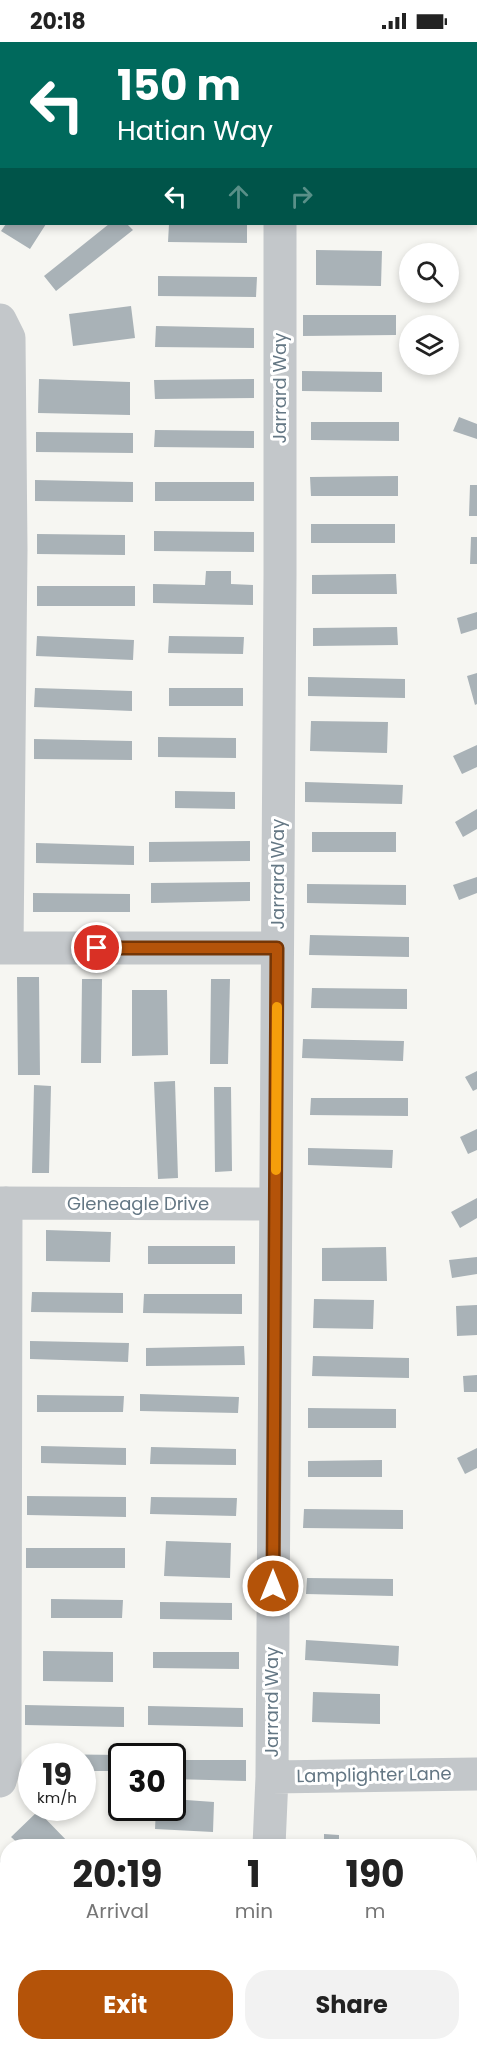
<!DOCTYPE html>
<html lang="en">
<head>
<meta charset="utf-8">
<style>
	:root { --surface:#fff; --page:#f2f2f2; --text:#222; --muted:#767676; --accent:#b45309 }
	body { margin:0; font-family:Poppins,sans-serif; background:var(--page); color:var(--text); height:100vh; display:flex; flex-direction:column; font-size:22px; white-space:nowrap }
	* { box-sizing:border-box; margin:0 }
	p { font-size:20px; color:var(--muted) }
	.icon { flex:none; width:33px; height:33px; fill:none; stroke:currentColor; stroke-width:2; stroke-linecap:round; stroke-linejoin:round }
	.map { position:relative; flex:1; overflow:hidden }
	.panel { position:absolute; left:0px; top:1797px; width:477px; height:212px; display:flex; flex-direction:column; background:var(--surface); border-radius:24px 24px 0 0; box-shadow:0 3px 9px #0003 }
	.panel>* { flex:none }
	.guide { position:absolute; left:0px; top:0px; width:477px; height:183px; box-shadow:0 3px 9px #0003; background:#00695c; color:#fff; overflow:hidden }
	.buttons { position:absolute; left:399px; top:201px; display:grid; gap:12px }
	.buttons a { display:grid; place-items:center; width:60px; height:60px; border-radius:50%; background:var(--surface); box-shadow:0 3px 9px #0003; font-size:30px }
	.speed { position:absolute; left:18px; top:1701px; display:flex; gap:12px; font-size:30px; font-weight:700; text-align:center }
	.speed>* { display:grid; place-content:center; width:78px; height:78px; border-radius:50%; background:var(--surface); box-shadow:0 3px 9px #0003; line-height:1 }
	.speed small { font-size:15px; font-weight:400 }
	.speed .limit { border:3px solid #111; border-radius:9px; background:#fff; color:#111 }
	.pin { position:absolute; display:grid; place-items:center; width:51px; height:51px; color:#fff; margin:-26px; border:3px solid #fff; border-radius:50%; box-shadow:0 2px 6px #0007 }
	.me { position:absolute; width:66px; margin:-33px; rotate:0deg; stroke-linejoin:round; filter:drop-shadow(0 0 4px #0008) }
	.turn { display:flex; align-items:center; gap:21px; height:126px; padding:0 18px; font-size:27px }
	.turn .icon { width:78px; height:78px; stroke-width:2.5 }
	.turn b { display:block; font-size:42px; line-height:51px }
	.lanes { display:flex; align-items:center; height:57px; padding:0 18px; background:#0003; justify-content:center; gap:30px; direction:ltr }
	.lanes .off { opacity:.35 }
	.eta { display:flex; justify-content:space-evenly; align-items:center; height:102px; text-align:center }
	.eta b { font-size:36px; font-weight:700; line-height:42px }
	.cta { display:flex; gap:12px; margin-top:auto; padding:12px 18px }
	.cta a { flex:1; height:69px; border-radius:24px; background:var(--accent); color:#fff; font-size:24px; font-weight:700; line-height:69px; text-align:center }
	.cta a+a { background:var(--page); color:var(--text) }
	.status { display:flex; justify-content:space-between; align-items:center; height:42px; padding:0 30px; background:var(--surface); direction:ltr }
	.status svg { height:16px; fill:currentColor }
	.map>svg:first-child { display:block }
</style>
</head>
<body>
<div class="status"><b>20:18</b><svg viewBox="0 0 49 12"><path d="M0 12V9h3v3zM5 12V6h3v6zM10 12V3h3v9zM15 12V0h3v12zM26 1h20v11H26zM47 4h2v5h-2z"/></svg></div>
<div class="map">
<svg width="477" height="2008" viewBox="0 0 477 2008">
	<rect width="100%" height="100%" fill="#f6f6f2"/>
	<path fill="#a9b2b7" d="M 6,182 L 46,182 L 30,207 L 1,189 Z
		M 109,182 L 127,182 L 133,188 L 56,249 L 44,234 Z
		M 169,182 L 247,183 L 247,201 L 168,200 Z
		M 316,208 L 382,209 L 381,244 L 316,243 Z
		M 158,234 L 257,235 L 256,255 L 158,254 Z
		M 131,264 L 135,296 L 73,304 L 69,272 Z
		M 303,273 L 396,273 L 396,293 L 303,294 Z
		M 156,284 L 254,286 L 254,306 L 155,305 Z
		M 302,329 L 382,330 L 382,350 L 302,349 Z
		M 39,337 L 130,340 L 130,373 L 38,371 Z
		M 254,337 L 254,356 L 155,357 L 154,338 Z
		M 459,375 L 477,382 L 477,397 L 453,389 Z
		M 311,380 L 399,380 L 399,399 L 311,398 Z
		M 155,388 L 254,389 L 254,406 L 154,405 Z
		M 36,390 L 133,391 L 133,411 L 36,410 Z
		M 398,434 L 398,454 L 311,454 L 310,435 Z
		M 35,438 L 133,440 L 133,460 L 35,459 Z
		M 155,440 L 254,440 L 254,459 L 155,459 Z
		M 470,443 L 477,443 L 477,474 L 469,474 Z
		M 311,482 L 395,482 L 395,501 L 311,501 Z
		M 154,489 L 254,490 L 254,510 L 154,509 Z
		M 37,492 L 125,493 L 125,513 L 37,512 Z
		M 471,495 L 477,495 L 477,522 L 470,522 Z
		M 206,529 L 231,529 L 231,542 L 253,543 L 253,563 L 153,561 L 153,542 L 205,543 Z
		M 396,532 L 397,552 L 312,552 L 312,533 Z
		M 37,544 L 135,544 L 135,564 L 37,564 Z
		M 477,570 L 477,587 L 461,592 L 457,576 Z
		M 397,585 L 398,603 L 313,604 L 313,586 Z
		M 37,594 L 134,598 L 133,618 L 36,614 Z
		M 169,594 L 244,595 L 243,612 L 168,611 Z
		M 477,631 L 477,662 L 475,663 L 467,634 Z
		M 308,635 L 405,637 L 405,656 L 308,654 Z
		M 35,646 L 132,649 L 132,669 L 34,665 Z
		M 169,646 L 243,646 L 243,664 L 169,664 Z
		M 311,679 L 388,680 L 387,711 L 310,709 Z
		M 158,695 L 236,696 L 236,716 L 158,715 Z
		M 34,697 L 132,699 L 132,718 L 34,717 Z
		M 477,703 L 477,725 L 462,732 L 453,714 Z
		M 305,740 L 403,743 L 402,762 L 305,760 Z
		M 175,749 L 235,750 L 235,767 L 175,766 Z
		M 477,767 L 477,787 L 463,795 L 455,780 Z
		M 312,790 L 396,790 L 396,810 L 312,810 Z
		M 250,799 L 250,819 L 149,820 L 149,800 Z
		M 36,801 L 134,804 L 134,823 L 36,821 Z
		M 477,835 L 477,851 L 459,858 L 453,843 Z
		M 250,840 L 250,859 L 151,861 L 151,841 Z
		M 307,842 L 406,843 L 406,863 L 307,861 Z
		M 33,851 L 130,852 L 130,870 L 33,870 Z
		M 310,893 L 409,895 L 409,915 L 309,913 Z
		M 17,935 L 39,935 L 40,1033 L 18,1033 Z
		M 82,937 L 102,937 L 101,1021 L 81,1021 Z
		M 211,937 L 230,937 L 228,1022 L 210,1022 Z
		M 312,946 L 407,947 L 407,967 L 311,966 Z
		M 132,948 L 167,948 L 168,1013 L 132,1014 Z
		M 303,997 L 404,999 L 403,1019 L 302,1016 Z
		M 477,1029 L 477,1047 L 473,1049 L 465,1035 Z
		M 175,1039 L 178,1136 L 158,1137 L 154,1040 Z
		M 34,1043 L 51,1044 L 49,1131 L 32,1131 Z
		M 214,1045 L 231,1045 L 232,1129 L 215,1130 Z
		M 311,1056 L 408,1056 L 408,1074 L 310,1073 Z
		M 477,1087 L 477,1108 L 468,1112 L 460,1095 Z
		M 308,1106 L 393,1108 L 392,1126 L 308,1123 Z
		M 477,1156 L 477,1176 L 460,1186 L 451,1170 Z
		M 46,1188 L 111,1190 L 110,1220 L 46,1219 Z
		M 148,1204 L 235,1204 L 235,1222 L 148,1222 Z
		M 386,1205 L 387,1239 L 322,1239 L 322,1206 Z
		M 477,1215 L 477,1232 L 452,1236 L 449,1218 Z
		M 32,1250 L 123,1251 L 123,1271 L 31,1270 Z
		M 144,1252 L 242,1252 L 242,1272 L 143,1271 Z
		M 314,1257 L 374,1258 L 373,1287 L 313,1286 Z
		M 477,1263 L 477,1293 L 457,1294 L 456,1264 Z
		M 30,1299 L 129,1301 L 128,1320 L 30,1317 Z
		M 244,1304 L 245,1323 L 146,1324 L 146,1306 Z
		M 313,1314 L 409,1316 L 409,1336 L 312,1334 Z
		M 477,1333 L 477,1350 L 464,1350 L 463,1334 Z
		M 140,1352 L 239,1355 L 238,1371 L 140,1369 Z
		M 37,1353 L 124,1354 L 123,1370 L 37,1370 Z
		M 308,1366 L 396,1367 L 396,1386 L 308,1386 Z
		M 41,1404 L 126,1406 L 126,1423 L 41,1421 Z
		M 151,1405 L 236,1407 L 236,1423 L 150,1422 Z
		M 477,1406 L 477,1426 L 465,1432 L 457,1416 Z
		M 382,1418 L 382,1435 L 308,1435 L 308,1419 Z
		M 27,1454 L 126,1455 L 126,1475 L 27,1473 Z
		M 151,1455 L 237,1456 L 236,1474 L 150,1472 Z
		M 304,1467 L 403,1468 L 403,1487 L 303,1486 Z
		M 166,1499 L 231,1501 L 230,1536 L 164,1534 Z
		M 26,1506 L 125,1506 L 125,1526 L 26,1526 Z
		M 307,1536 L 393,1537 L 393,1554 L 306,1552 Z
		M 51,1557 L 123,1558 L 122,1576 L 51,1576 Z
		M 160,1560 L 232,1561 L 232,1578 L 160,1577 Z
		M 306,1598 L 399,1604 L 398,1624 L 305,1618 Z
		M 43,1609 L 113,1610 L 113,1640 L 43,1639 Z
		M 153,1610 L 239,1610 L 239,1627 L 153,1626 Z
		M 313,1650 L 380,1652 L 380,1682 L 312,1680 Z
		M 25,1663 L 124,1665 L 124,1685 L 25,1683 Z
		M 148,1664 L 243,1666 L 243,1685 L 148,1683 Z
		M 37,1712 L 122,1713 L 122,1729 L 82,1729 L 82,1714 L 37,1714 Z
		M 172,1718 L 246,1718 L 246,1739 L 172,1737 Z
		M 172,1757 L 214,1760 L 213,1790 L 155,1787 L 156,1766 L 172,1766 Z
		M 38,1769 L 72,1804 L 21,1804 L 11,1795 Z
		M 324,1792 L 339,1793 L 339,1804 L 324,1804 Z
		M 0,1818 L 8,1835 L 8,1871 L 3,1873 L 0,1867 Z
		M 0,1939 L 8,1956 L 8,1983 L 1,1986 Z
		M 162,2001 L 173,2001 L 176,2008 L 157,2008 L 155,2004 Z
		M 219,2001 L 244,2001 L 248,2008 L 224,2008 Z
		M 278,2001 L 298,2001 L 289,2008 L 283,2008 Z"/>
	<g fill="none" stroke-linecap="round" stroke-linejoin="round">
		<path stroke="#c3c7ca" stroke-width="33" d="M 251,0 L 254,2
			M 0,278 L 9,296 L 11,508 L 7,906
			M 0,906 L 277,906
			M 0,1161 L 275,1162
			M 272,1735 L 477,1732
			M 0,1739 L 5,1723 L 6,1161
			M 269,1804 L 272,1735 L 280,533 L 280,182
			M 81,2008 L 98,2001"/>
	</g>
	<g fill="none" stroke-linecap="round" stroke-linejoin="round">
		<defs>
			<path id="route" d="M 97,906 L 277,906 L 273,1544"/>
		</defs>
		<use href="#route" stroke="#753606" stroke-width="15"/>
		<use href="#route" stroke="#b45309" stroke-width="10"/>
		<path stroke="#f59e0b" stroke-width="10" d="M 276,1128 L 277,965"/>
	</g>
	<g text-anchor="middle" stroke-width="6" stroke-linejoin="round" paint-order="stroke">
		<g font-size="18" fill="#647784" stroke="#fff">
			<text transform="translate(280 346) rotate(-90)" y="6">Jarrard Way</text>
			<text transform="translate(278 832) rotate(-90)" y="6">Jarrard Way</text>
			<text x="138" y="1168">Gleneagle Drive</text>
			<text transform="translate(272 1660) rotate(-90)" y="6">Jarrard Way</text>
			<text transform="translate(374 1733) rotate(-1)" y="6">Lamplighter Lane</text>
		</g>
	</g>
</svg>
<div class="buttons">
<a><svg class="icon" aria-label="search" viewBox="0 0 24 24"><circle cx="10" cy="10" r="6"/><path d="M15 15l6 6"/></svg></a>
<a><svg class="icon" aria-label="layers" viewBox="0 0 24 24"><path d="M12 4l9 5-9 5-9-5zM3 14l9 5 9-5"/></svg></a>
</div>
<div class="speed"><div>19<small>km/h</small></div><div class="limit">30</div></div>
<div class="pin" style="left:97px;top:906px;background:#d93025"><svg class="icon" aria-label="arrive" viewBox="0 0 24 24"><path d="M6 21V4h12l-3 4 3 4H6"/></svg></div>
<svg class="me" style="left:273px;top:1544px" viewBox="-20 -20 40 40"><circle r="17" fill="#b45309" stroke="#fff" stroke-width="3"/><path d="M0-11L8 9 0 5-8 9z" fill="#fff"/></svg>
<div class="guide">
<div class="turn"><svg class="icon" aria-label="left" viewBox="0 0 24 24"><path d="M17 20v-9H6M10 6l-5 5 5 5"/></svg><div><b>150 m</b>Hatian Way</div></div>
<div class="lanes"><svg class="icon" aria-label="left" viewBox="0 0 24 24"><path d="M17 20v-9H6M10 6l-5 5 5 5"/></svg><svg class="icon off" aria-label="ahead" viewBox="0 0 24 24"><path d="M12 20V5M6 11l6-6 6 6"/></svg><svg class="icon off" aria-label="right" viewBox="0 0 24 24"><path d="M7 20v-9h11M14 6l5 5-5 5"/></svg></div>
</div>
<section class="panel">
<div class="eta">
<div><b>20:19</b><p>Arrival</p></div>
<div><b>1</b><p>min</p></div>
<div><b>190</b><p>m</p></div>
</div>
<div class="cta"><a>Exit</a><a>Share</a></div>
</section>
</div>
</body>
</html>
